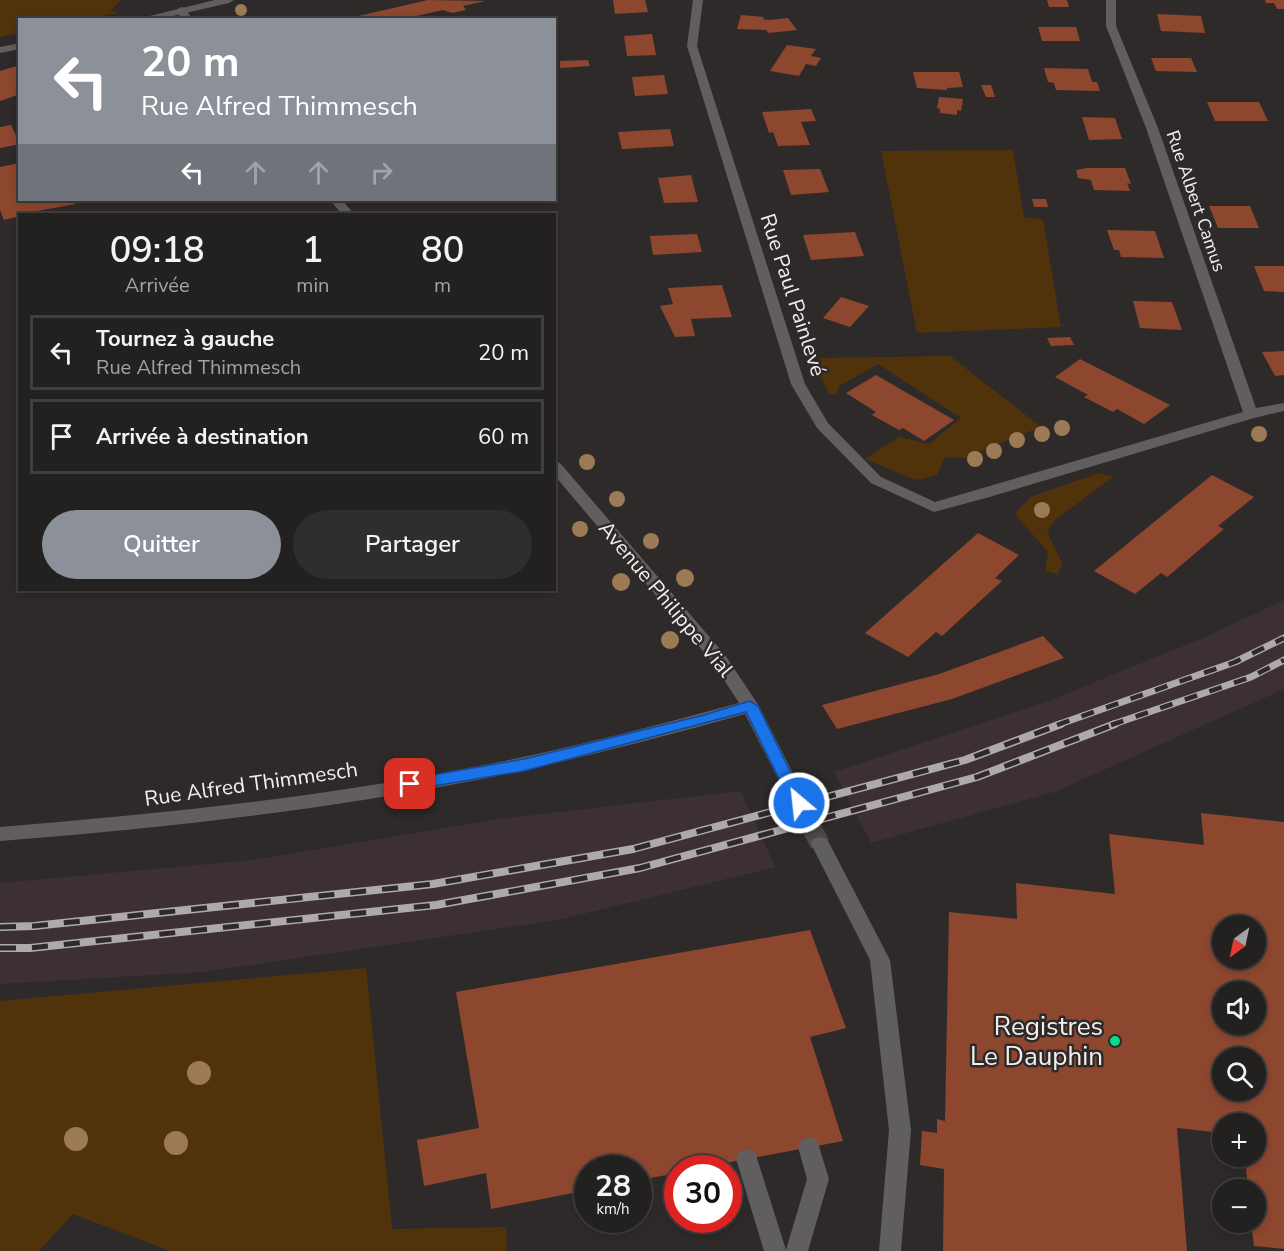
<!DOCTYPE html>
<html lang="fr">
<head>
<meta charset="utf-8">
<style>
	:root { --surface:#232020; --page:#2f2d2d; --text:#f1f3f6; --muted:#a3a3a5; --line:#403e3e; --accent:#8c9099 }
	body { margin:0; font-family:"Nunito Sans",sans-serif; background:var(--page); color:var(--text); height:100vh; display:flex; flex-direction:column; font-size:22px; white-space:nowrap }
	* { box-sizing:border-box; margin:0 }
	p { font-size:20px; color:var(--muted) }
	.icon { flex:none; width:33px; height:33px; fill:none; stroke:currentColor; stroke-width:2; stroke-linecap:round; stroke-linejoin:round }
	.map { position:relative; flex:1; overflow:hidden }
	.side { position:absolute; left:18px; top:213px; width:538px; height:378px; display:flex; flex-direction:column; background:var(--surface); border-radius:0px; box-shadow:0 3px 9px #0003,0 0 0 2px var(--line) }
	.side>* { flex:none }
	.top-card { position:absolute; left:18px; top:18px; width:538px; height:183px; border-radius:0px; box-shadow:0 3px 9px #0003,0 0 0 2px var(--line); background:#8c9099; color:#fff; overflow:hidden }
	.needle { width:39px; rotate:213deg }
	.controls { position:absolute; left:1212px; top:915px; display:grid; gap:12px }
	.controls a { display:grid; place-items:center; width:54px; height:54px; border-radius:50%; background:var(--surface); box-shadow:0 3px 9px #0003,0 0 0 2px var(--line); font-size:30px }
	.speed { position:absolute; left:574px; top:1155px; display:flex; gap:12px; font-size:30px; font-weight:700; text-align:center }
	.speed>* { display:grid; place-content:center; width:78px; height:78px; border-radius:50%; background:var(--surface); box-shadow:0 3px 9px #0003,0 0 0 2px var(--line); line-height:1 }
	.speed small { font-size:15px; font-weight:400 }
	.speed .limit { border:9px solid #d22; background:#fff; color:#111 }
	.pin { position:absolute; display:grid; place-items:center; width:51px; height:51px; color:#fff; margin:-26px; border-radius:12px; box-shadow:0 3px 9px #0006 }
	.me { position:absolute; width:66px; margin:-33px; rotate:332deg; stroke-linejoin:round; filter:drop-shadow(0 0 4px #0008) }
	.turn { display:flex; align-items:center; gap:21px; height:126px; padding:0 24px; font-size:27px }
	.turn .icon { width:78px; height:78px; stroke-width:2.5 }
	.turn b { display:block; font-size:42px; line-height:51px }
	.lanes { display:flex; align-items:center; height:57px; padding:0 24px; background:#0003; justify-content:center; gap:30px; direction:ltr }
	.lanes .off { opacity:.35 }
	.eta { display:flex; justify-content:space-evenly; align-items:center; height:102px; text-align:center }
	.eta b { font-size:36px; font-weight:600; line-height:42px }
	.button { display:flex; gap:12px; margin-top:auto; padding:12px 24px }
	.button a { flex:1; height:69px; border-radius:36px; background:var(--accent); color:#fff; font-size:24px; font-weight:600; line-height:69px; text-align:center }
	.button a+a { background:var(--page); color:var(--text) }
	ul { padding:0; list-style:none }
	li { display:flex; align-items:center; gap:18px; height:75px; margin:0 12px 9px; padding:0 12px; border:3px solid var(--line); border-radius:0px }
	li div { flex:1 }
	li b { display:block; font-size:22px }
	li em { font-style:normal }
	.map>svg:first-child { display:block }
</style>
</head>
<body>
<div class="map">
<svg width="1284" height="1251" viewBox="0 0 1284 1251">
	<rect width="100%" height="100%" fill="#2f2a2a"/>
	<path fill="#3c3032" d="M 1284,600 L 1284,689 L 1057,791 L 871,843 L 834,772 L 1046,702 L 1203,638 Z
		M 741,791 L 775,867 L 558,920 L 203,972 L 0,984 L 0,883 L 254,860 L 500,819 Z"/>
	<path fill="#51330b" d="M 0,0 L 121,0 L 110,11 L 119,13 L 86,19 L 20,20 L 19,33 L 0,37 Z
		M 1013,150 L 1024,217 L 1043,220 L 1061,327 L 917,333 L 881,151 Z
		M 950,356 L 1041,427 L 964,458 L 945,457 L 937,475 L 916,480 L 865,459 L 899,437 L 929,444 L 961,418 L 878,364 L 839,386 L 837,394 L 829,394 L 822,379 L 820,358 Z
		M 1099,473 L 1113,477 L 1055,520 L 1047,532 L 1062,563 L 1058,574 L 1045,571 L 1048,552 L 1015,514 L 1030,497 Z
		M 366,968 L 392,1229 L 506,1227 L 507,1251 L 170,1251 L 73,1214 L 39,1251 L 0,1251 L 0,1001 Z"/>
	<path fill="#8d472e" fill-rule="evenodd" d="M 428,0 L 485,1 L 463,6 L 466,10 L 452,13 L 443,10 L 407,18 L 409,20 L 341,20 Z
		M 613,0 L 645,0 L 648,12 L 615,14 Z
		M 1047,0 L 1067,0 L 1069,7 L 1049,7 Z
		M 1265,0 L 1284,0 L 1284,9 L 1277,9 L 1274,3 L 1266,3 Z
		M 1157,14 L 1201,16 L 1205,33 L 1161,31 Z
		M 741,15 L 764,17 L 763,19 L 769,20 L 788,18 L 797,30 L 769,33 L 766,30 L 737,29 Z
		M 1038,27 L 1076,27 L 1080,41 L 1042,41 Z
		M 652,34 L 656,55 L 627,56 L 624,36 Z
		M 787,45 L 816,49 L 811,56 L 821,58 L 816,66 L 806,64 L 799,76 L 770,71 Z
		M 1151,58 L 1191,58 L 1197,72 L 1156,71 Z
		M 588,60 L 590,66 L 560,68 L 560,61 Z
		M 20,65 L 20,94 L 0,101 L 0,71 Z
		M 1044,68 L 1088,69 L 1092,82 L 1097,82 L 1100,91 L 1056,90 L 1054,83 L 1048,82 Z
		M 913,72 L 959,72 L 963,87 L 947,88 L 947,90 L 917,88 Z
		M 664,75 L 668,94 L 635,96 L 632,77 Z
		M 981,85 L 991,85 L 995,97 L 986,97 Z
		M 939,97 L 963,99 L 961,111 L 957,110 L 957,115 L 940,113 L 940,109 L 937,108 Z
		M 1207,102 L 1259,102 L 1268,121 L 1215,121 Z
		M 811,109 L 816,121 L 801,122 L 810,145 L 778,146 L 773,132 L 769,133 L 762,112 Z
		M 1082,117 L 1115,118 L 1122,139 L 1089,140 Z
		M 11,125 L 20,144 L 0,148 L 0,127 Z
		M 670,129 L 674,146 L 622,149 L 618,132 Z
		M 20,163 L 20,200 L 71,200 L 76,204 L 20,214 L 20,216 L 4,220 L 0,210 L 0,167 Z
		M 1087,168 L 1125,168 L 1131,184 L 1127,183 L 1130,191 L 1094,190 L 1091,180 L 1078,178 L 1076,170 Z
		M 820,169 L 829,192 L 791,195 L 783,170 Z
		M 691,175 L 698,202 L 664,203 L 658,178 Z
		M 1032,199 L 1046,199 L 1048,207 L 1034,207 Z
		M 1209,206 L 1250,206 L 1259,228 L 1218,228 Z
		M 1107,230 L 1155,231 L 1164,258 L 1121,257 L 1119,250 L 1114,250 Z
		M 855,232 L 864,256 L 811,260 L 803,235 Z
		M 697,234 L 702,252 L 653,255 L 650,236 Z
		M 1254,266 L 1284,266 L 1284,292 L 1264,291 Z
		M 722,285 L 732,317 L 691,319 L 695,336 L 675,337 L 660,306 L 673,304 L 668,288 Z
		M 841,297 L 869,306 L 850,327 L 823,318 Z
		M 1133,301 L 1172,302 L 1182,330 L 1140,328 Z
		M 1070,337 L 1074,345 L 1051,346 L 1047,338 Z
		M 1284,351 L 1284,375 L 1275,376 L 1262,352 Z
		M 1080,359 L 1170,405 L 1144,424 L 1117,409 L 1113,412 L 1084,397 L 1088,395 L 1055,377 Z
		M 876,375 L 954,420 L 924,441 L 903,428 L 899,430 L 872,415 L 876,412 L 846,393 Z
		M 1212,475 L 1254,497 L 1218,526 L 1224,529 L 1167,577 L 1161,573 L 1135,594 L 1094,571 Z
		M 978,533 L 1019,555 L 995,578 L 1002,581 L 942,636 L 936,632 L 908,657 L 865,633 Z
		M 1043,636 L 1064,658 L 952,699 L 837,729 L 822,705 L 939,674 Z
		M 1201,813 L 1284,822 L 1284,1249 L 1254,1246 L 1251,1222 L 1256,1222 L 1256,1190 L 1248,1190 L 1245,1156 L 1256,1156 L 1256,1124 L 1222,1124 L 1222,1133 L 1177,1128 L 1187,1251 L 943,1251 L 944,1169 L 920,1165 L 922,1131 L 937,1133 L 937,1119 L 945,1121 L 949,912 L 1017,919 L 1016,883 L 1115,894 L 1109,834 L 1204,845 ZM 1222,926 L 1256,926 L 1256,958 L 1222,958 ZM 1222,992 L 1256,992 L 1256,1024 L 1222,1024 ZM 1222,1058 L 1256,1058 L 1256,1090 L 1222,1090 Z
		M 810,930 L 846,1028 L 810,1037 L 843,1141 L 699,1168 L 678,1168 L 678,1173 L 639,1180 L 639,1168 L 588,1168 L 588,1190 L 491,1209 L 486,1173 L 424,1186 L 417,1140 L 479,1128 L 456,992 Z"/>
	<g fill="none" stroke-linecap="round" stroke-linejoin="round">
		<path stroke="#4c4848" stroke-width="20" stroke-dasharray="20 10" stroke-linecap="butt" d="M 799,803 L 820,844"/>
		<path fill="#605e5f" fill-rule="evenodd" d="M 809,1137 L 817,1140 L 829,1179 L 808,1251 L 764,1251 L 736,1159 L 739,1152 L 747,1149 L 755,1152 L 786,1250 L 807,1179 L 798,1147 L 801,1140 Z"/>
		<path fill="#605e5f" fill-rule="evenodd" d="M 693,0 L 703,0 L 697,46 L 805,384 L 828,423 L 881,477 L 935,502 L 1243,412 L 1146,128 L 1106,26 L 1106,0 L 1116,0 L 1116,26 L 1158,128 L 1256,408 L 1284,403 L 1284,411 L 1254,418 L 986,498 L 934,512 L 871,483 L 817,428 L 791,384 L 687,46 Z
			M 181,7 L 185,8 L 193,20 L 182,20 L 176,10 Z
			M 330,200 L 342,200 L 354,214 L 342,214 Z
			M 555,461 L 560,463 L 725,655 L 759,706 L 808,803 L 805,808 L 799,810 L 793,808 L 745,714 C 655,739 564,763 472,781 C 316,811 158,829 0,841 L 0,827 C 159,814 317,798 474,767 C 563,750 651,727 739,703 L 713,663 L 555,476 Z
			M 820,837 L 827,839 L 890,960 L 911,1130 L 901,1251 L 879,1251 L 889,1130 L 870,960 L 811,844 L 813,839 Z"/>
		<path fill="#605e5f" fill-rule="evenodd" d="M 215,0 L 234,0 L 229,3 L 155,20 L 133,20 Z
			M 20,43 L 20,49 L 0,53 L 0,47 Z"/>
		<defs>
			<path id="rail-far1" d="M 1057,725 L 1235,662 L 1284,638
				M 1111,725 L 1251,677 L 1284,660"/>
			<path id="rail" d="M 0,927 L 34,926 L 433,884 L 633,849 L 965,760 L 1061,724
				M 0,948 L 30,948 L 436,905 L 640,868 L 977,777 L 1115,724"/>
		</defs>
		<use href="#rail-far1" stroke="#aeaaaa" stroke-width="7"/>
		<use href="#rail" stroke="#aeaaaa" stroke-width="8"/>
		<use href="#rail-far1" stroke="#2f2a2a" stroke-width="4.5" stroke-dasharray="13" stroke-linecap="butt"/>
		<use href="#rail" stroke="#2f2a2a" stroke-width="5" stroke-dasharray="16" stroke-linecap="butt"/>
	</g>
	<g fill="#9c7a56">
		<circle cx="241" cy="10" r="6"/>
		<circle cx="1062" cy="428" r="8"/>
		<circle cx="1042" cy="434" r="8"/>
		<circle cx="1259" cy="434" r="8"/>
		<circle cx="1017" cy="440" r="8"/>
		<circle cx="994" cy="451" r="8"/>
		<circle cx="975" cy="459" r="8"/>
		<circle cx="587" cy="462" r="8"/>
		<circle cx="617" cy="499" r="8"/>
		<circle cx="1042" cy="510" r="8"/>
		<circle cx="580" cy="529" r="8"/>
		<circle cx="651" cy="541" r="8"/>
		<circle cx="685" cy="578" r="9"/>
		<circle cx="621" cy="582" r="9"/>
		<circle cx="670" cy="640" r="9"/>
		<circle cx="199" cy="1073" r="12"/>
		<circle cx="76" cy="1139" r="12"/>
		<circle cx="176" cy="1143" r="12"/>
	</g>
	<path fill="#1a73e8" stroke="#114b97" stroke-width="1.5" d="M 750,701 L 758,706 L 806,803 L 804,807 L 793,807 L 746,712 L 524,771 L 410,790 L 404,788 L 402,784 L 404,780 L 410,779 L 524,759 L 704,715 Z"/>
	<circle fill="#06d98b" stroke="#2f2a2a" stroke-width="2" cx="1115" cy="1041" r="6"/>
	<g text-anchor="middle" stroke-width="5" stroke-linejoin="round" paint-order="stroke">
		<g font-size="18" fill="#f3efef" stroke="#2f2a2a">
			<text transform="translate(1196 201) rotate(71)" y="6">Rue Albert Camus</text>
		</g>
		<g font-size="21" fill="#f3efef" stroke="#2f2a2a">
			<text transform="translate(793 295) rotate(72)" y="7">Rue Paul Painlevé</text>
			<text transform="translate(666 599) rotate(50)" y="7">Avenue Philippe Vial</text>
			<text transform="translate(251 784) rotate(-8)" y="7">Rue Alfred Thimmesch</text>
		</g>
		<g font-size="26" fill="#f3efef" stroke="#2f2a2a" text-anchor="end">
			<text x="1103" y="1035">Registres<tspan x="1103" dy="30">Le Dauphin</tspan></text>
		</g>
	</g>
</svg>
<div class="controls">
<a><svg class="needle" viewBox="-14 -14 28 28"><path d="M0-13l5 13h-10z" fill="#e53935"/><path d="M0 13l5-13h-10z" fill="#a3a3a5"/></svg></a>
<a><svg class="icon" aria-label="sound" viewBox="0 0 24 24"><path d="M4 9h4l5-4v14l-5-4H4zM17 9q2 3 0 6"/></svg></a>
<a><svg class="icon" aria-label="search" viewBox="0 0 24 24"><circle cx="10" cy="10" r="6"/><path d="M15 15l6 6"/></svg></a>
<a>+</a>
<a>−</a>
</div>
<div class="speed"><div>28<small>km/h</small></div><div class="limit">30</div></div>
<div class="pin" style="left:410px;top:784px;background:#d93025"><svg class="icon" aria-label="arrive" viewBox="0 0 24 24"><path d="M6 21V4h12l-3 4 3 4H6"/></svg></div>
<svg class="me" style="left:799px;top:803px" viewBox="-20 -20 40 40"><circle r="17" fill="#1a73e8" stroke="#fff" stroke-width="3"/><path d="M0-11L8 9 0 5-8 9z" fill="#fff"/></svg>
<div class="top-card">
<div class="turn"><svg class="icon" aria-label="left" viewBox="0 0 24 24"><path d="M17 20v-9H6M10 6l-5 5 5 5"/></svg><div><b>20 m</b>Rue Alfred Thimmesch</div></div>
<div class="lanes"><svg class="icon" aria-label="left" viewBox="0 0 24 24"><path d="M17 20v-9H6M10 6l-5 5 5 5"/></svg><svg class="icon off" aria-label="ahead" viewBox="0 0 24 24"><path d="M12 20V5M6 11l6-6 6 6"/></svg><svg class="icon off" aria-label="ahead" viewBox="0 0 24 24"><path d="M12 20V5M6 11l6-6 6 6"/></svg><svg class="icon off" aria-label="right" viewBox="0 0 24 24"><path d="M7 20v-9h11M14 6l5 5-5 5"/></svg></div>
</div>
<section class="side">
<div class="eta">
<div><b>09:18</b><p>Arrivée</p></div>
<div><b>1</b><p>min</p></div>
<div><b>80</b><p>m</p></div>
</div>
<ul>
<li><svg class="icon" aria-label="left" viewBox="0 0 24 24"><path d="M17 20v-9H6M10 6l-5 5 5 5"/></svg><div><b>Tournez à gauche</b><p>Rue Alfred Thimmesch</p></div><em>20 m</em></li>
<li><svg class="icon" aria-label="arrive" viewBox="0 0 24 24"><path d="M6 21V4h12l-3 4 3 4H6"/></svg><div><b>Arrivée à destination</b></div><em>60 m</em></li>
</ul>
<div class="button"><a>Quitter</a><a>Partager</a></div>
</section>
</div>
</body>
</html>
